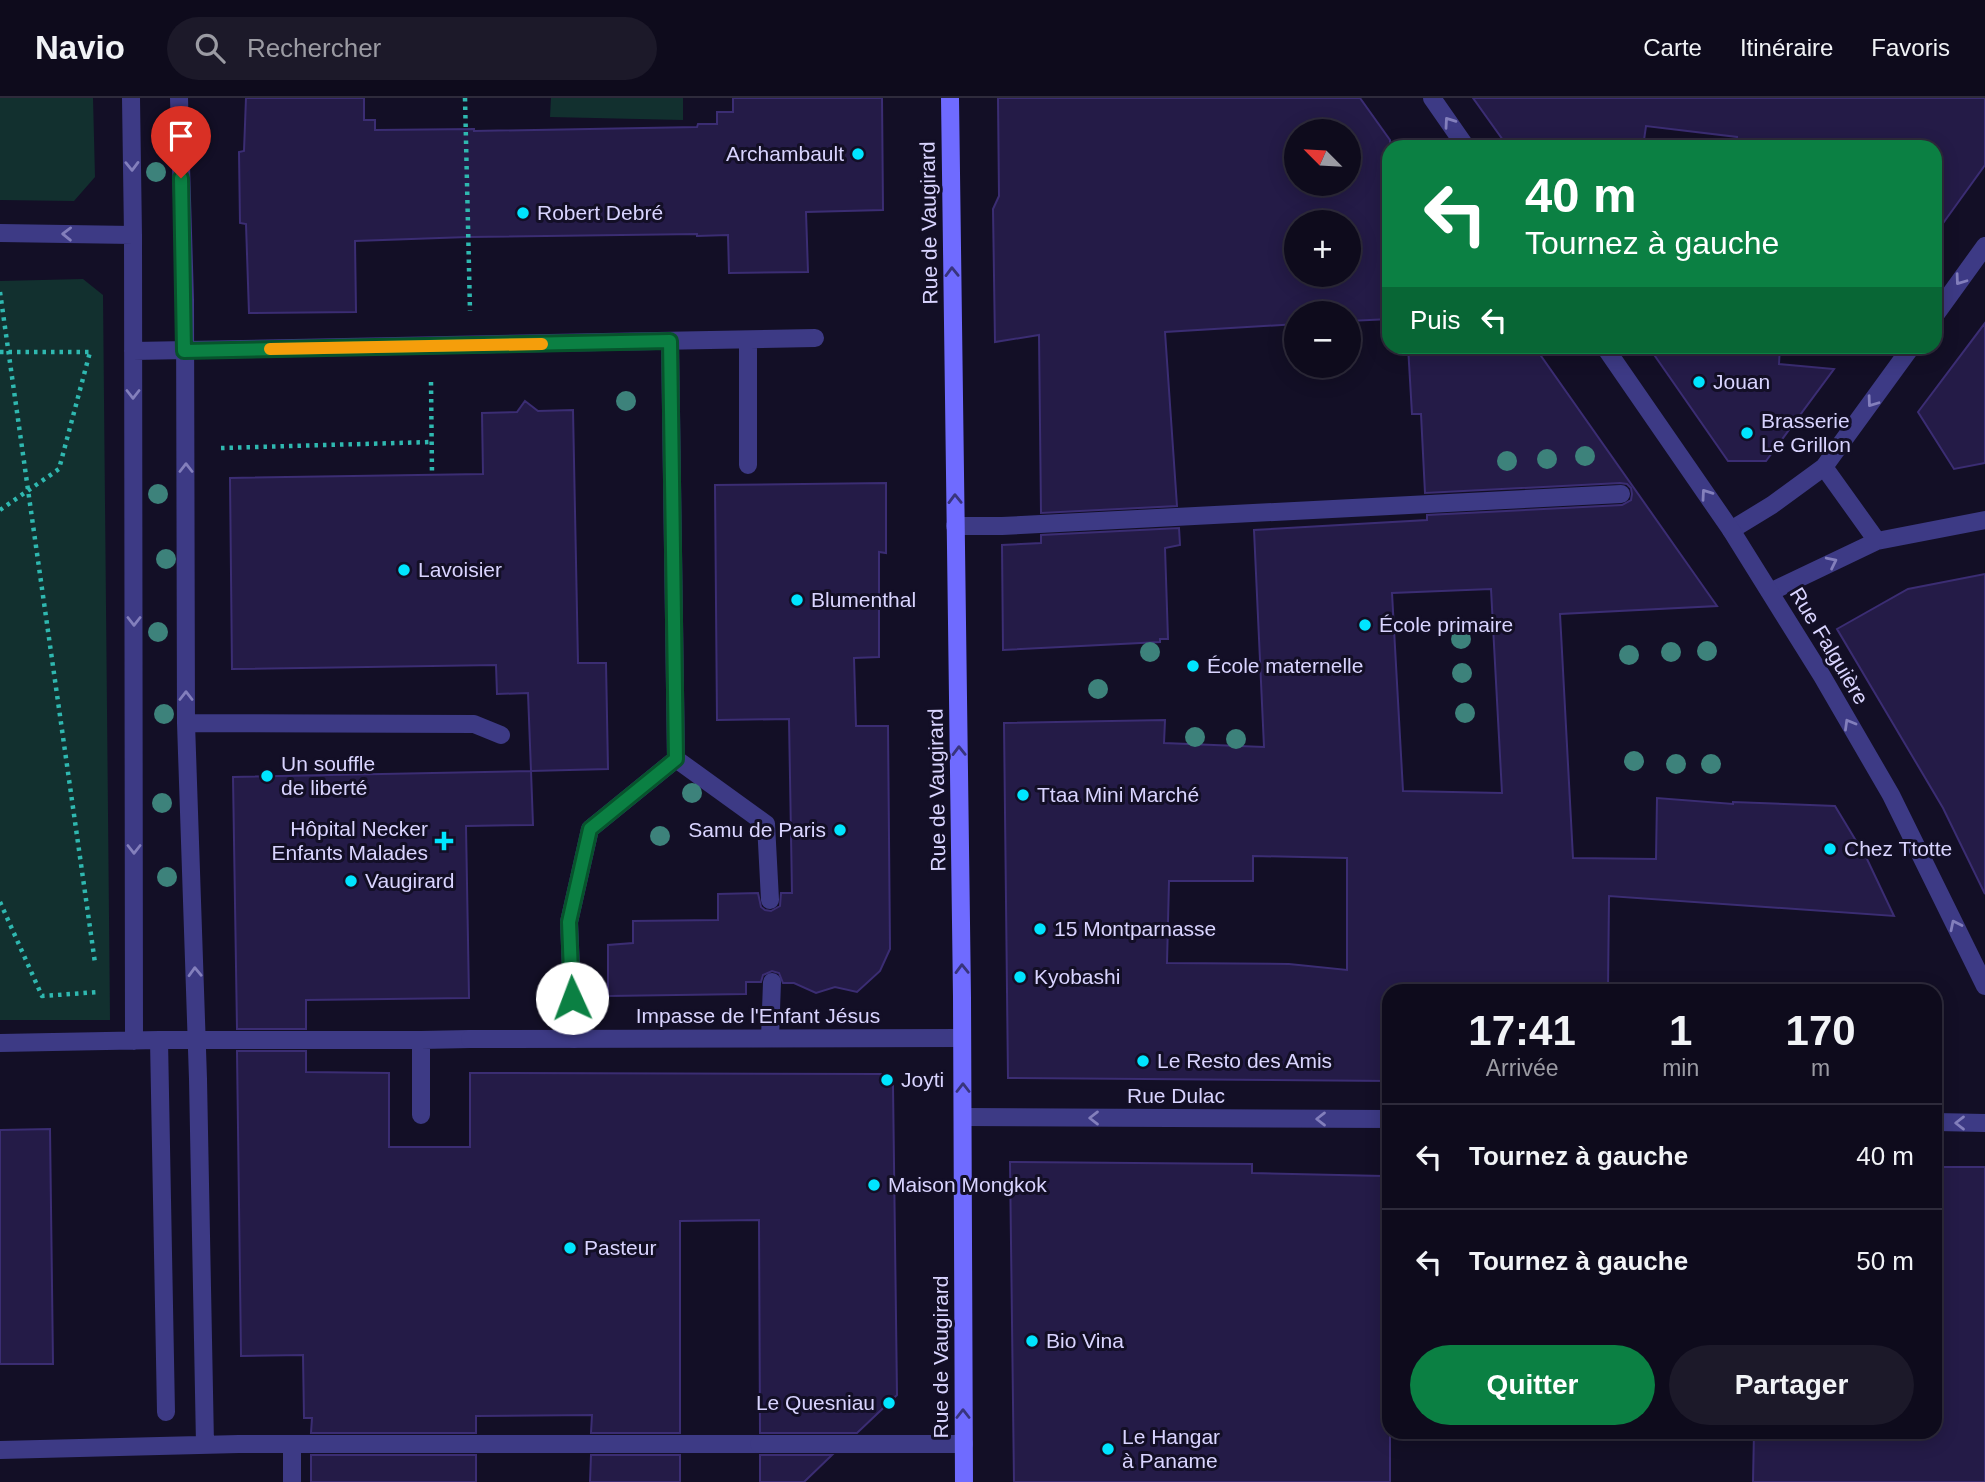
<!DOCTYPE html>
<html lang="fr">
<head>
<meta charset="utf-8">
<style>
	:root { --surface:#0e0b1c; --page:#1c1929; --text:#f1f3f6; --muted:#9b9ba3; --line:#2e2b3b; --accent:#0b8043 }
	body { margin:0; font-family:Helvetica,sans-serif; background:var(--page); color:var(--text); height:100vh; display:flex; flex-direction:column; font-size:26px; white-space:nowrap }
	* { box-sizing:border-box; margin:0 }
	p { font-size:23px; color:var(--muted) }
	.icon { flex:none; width:38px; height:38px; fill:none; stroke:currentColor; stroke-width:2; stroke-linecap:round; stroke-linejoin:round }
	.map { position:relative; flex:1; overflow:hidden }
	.details { position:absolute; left:1382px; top:886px; width:560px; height:455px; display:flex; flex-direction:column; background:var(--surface); border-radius:21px; box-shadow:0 4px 18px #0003,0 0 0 2px var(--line) }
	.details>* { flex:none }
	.hud { position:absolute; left:1382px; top:42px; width:560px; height:214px; border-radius:21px; box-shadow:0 4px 18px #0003,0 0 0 2px var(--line); background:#0b8043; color:#fff; overflow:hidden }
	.needle { width:46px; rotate:294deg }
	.tools { position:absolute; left:1284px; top:21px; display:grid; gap:14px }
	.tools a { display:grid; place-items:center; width:77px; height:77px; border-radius:50%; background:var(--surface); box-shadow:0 4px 18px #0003,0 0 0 2px var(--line); font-size:35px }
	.pin { position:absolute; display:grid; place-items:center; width:60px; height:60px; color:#fff; margin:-72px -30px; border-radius:50% 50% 50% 0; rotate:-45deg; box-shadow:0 0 7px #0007 }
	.pin .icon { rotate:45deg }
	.me { position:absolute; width:77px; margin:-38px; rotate:358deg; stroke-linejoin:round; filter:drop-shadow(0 0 5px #0008) }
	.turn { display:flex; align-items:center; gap:24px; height:147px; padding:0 28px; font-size:32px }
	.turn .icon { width:91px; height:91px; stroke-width:2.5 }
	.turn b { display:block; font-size:49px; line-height:60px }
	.then { display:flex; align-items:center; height:66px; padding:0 28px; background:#0003; gap:14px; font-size:26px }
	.eta { display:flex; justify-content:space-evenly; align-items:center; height:119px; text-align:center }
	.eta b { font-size:42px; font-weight:700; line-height:49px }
	.cta { display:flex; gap:14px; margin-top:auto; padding:14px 28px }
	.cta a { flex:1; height:80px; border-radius:42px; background:var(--accent); color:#fff; font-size:28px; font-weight:700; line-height:80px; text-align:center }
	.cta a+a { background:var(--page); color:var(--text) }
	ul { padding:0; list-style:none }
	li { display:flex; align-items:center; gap:21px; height:105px; padding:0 28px; border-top:2px solid var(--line) }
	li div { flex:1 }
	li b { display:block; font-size:26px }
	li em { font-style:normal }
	header { display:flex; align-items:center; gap:42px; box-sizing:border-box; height:98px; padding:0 35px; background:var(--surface); border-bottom:2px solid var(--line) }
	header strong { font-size:33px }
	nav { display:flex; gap:38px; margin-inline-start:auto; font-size:24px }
	.search { width:490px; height:63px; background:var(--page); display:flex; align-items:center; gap:18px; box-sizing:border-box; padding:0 24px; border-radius:38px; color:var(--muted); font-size:26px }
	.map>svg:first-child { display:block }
</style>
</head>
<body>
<header>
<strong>Navio</strong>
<div class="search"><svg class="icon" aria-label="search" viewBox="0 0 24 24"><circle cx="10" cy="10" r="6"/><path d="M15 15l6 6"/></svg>Rechercher</div>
<nav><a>Carte</a><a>Itinéraire</a><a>Favoris</a></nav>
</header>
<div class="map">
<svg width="1985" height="1384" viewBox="0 0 1985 1384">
	<rect width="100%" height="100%" fill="#130f26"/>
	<path fill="#12302f" d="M 0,0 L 93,0 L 95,79 L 74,103 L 0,102 Z
		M 551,0 L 683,0 L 683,22 L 550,19 Z
		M 83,181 L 103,197 L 110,922 L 0,922 L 0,183 Z"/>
	<path fill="#241b47" stroke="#3b2d73" stroke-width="2" fill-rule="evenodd" d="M 246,0 L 364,0 L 364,22 L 375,22 L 375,32 L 474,31 L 474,33 L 697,29 L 698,26 L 717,26 L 717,14 L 733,14 L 733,0 L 882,0 L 883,112 L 806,114 L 808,174 L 729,175 L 728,137 L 697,138 L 697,136 L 468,139 L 355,143 L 356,214 L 249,215 L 246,126 L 240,125 L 239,54 L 244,53 Z
		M 998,0 L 1360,0 L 1390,42 L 1390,221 L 1349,223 L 1349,215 L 1297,215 L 1297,226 L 1165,234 L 1177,408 L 1041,415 L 1039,237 L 995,244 L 993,111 L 999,98 ZM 1297,33 L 1349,33 L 1349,86 L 1297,86 ZM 1297,124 L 1349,124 L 1349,177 L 1297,177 Z
		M 1473,0 L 1985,0 L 1985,67 L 1936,135 L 1936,49 L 1736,49 L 1737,39 L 1646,28 L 1643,49 L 1508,49 Z
		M 1985,225 L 1985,365 L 1954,371 L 1918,314 Z
		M 1408,248 L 1534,248 L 1717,508 L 1560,516 L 1573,760 L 1656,761 L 1657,700 L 1733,706 L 1733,704 L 1835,708 L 1867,761 L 1894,818 L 1609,798 L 1608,892 L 1390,892 L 1390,983 L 1008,980 L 1004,625 L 1165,622 L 1164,645 L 1264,649 L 1254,432 L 1427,422 L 1427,417 L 1622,407 L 1631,402 L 1632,396 L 1631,390 L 1627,386 L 1620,385 L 1425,395 L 1421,316 L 1412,316 ZM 1491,491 L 1502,695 L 1403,693 L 1392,495 ZM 1253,758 L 1347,760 L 1347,872 L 1289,866 L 1167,865 L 1169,783 L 1253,783 Z
		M 1648,248 L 1780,248 L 1779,266 L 1834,271 L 1766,363 L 1728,363 Z
		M 525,303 L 538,313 L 573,312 L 578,565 L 606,565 L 608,671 L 531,673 L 528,595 L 497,596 L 496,567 L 232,571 L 230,380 L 483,376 L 482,315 L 517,314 Z
		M 886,385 L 886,455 L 879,454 L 879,559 L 854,560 L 856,628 L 888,628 L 890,851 L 880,873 L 857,894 L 835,889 L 816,895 L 794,885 L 783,885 L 779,875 L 772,873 L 763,877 L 761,884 L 746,884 L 746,896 L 608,898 L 608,847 L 633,845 L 633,823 L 718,822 L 718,796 L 758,795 L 761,809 L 765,812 L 771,813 L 780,808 L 781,795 L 792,795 L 789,621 L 717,622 L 715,387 Z
		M 1179,430 L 1180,447 L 1165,450 L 1168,541 L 1160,541 L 1160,544 L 1003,552 L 1002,447 L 1041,445 L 1041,437 Z
		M 1985,476 L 1985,796 L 1943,710 L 1837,531 L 1908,491 Z
		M 531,673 L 533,727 L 466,728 L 469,900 L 306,902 L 306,931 L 237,931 L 233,679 Z
		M 237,953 L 306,953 L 306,974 L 389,975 L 389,1049 L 470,1049 L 470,975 L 881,976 L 893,988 L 897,1297 L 857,1335 L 760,1335 L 759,1122 L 680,1123 L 680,1335 L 591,1335 L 592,1317 L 476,1318 L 476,1335 L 311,1335 L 312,1320 L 304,1320 L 303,1257 L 241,1258 Z
		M 50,1031 L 53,1266 L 0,1266 L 0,1032 Z
		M 1010,1064 L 1252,1066 L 1252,1075 L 1383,1078 L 1382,1088 L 1390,1088 L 1390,1384 L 1014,1384 Z
		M 1936,1069 L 1985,1069 L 1985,1384 L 1753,1384 L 1754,1334 L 1936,1334 Z
		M 311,1357 L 476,1357 L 476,1384 L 311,1384 Z
		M 591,1357 L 680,1357 L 680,1384 L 590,1384 Z
		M 760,1357 L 832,1357 L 804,1384 L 760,1384 Z"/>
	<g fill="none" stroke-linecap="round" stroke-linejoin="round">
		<path stroke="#2fb8b0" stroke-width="4.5" stroke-dasharray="3.5 5" stroke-linecap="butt" d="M 465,0 L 470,213
			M 0,194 L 95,865
			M 0,254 L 90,254
			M 431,284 L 432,376
			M 221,350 L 432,344
			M 0,412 L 59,371 L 90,254
			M 0,804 L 42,898 L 99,894"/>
		<path stroke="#3d3a85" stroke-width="18" d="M 131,0 L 133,137 L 134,943
			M 179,0 L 185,202 L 186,625 L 198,981 L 205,1346
			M 0,135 L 133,137
			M 748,242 L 748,367
			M 670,243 L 676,661
			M 133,253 L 815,240
			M 955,428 L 1002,428 L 1621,396
			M 186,625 L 474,626 L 501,637
			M 676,661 L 766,726 L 770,802
			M 770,940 L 772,884
			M 574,941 L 569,824 L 590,731 L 676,661
			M 159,942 L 166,1314
			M 421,942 L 470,941
			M 0,945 L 159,942 L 421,942 L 421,1017
			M 0,1352 L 239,1346 L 759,1346
			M 292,1384 L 292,1347"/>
		<path stroke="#3d3a85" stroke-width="18" d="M 1936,216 L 1985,148
			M 1824,369 L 1877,443
			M 1731,432 L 1772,407 L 1824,369 L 1912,248
			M 1770,494 L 1877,443 L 1985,422
			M 470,941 L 962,940
			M 963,1019 L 1390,1021
			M 1936,1024 L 1985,1025
			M 759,1346 L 964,1346"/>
		<path stroke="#3d3a85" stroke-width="18" d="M 1432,0 L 1466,49
			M 1604,248 L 1731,432 L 1822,578 L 1891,697 L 1985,888"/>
		<path stroke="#6f6bff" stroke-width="18" d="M 950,0 L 962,899 L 964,1384"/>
	</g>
	<g fill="#3d827b">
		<circle cx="156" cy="74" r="10"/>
		<circle cx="626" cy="303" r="10"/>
		<circle cx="1585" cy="358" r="10"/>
		<circle cx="1547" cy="361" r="10"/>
		<circle cx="1507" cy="363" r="10"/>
		<circle cx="158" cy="396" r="10"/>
		<circle cx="166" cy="461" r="10"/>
		<circle cx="158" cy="534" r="10"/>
		<circle cx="1461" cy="541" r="10"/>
		<circle cx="1707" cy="553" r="10"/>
		<circle cx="1150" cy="554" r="10"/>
		<circle cx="1671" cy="554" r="10"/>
		<circle cx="1629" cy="557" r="10"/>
		<circle cx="1462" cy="575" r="10"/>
		<circle cx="1098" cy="591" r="10"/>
		<circle cx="1465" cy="615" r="10"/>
		<circle cx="164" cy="616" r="10"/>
		<circle cx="1195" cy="639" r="10"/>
		<circle cx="1236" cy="641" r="10"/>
		<circle cx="1634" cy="663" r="10"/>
		<circle cx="1676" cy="666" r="10"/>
		<circle cx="1711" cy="666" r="10"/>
		<circle cx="692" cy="695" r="10"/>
		<circle cx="162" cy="705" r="10"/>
		<circle cx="660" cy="738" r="10"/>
		<circle cx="167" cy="779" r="10"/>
	</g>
	<defs><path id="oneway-chevron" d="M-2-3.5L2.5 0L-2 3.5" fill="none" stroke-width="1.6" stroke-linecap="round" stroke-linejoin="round" transform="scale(1.75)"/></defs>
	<g stroke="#837fbc">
		<use href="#oneway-chevron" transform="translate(1449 24) rotate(-125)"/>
		<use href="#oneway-chevron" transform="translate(132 68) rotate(89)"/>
		<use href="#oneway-chevron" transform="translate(67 136) rotate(-179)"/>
		<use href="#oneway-chevron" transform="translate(1960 182) rotate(126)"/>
		<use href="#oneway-chevron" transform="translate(133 296) rotate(90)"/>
		<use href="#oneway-chevron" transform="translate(1872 304) rotate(126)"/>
		<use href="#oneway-chevron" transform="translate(186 370) rotate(-90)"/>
		<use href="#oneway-chevron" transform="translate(1706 396) rotate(-125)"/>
		<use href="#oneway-chevron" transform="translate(1832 464) rotate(-26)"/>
		<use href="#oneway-chevron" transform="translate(134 523) rotate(90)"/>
		<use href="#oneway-chevron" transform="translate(186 598) rotate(-90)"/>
		<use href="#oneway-chevron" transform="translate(1849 626) rotate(-120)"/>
		<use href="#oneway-chevron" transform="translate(134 751) rotate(90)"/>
		<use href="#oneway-chevron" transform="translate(1955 827) rotate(-116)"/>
		<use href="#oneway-chevron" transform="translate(195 874) rotate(-92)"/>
		<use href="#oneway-chevron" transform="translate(1094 1020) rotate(-180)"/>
		<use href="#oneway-chevron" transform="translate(1321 1021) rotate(-180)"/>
		<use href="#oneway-chevron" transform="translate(1960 1025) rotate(-180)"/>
	</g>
	<g stroke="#38347d">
		<use href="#oneway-chevron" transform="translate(952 174) rotate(-91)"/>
		<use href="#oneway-chevron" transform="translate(955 401) rotate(-91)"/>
		<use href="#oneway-chevron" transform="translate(959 653) rotate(-91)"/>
		<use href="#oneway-chevron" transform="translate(962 871) rotate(-91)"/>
		<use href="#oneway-chevron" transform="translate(963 990) rotate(-90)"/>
		<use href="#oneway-chevron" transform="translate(963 1316) rotate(-90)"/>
	</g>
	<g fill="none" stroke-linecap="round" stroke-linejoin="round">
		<defs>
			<path id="route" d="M 181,80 L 184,253 L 670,243 L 676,661 L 590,731 L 569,824 L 572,900"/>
		</defs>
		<use href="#route" stroke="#07532c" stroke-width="18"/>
		<use href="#route" stroke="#0b8043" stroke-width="12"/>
		<path stroke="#f59e0b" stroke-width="12" d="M 270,251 L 542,246"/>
	</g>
	<g fill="#00e5ff" stroke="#130f26" stroke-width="2.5">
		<circle cx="858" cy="56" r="7"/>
		<circle cx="523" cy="115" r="7"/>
		<circle cx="1699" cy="284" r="7"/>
		<circle cx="1747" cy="335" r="7"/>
		<circle cx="404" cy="472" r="7"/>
		<circle cx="797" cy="502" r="7"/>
		<circle cx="1365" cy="527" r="7"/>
		<circle cx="1193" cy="568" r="7"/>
		<circle cx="267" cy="678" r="7"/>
		<circle cx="1023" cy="697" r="7"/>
		<circle cx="840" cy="732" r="7"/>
		<path d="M440.5 732.5h7v7h7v7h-7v7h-7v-7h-7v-7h7z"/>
		<circle cx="1830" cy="751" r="7"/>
		<circle cx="351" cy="783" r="7"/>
		<circle cx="1040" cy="831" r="7"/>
		<circle cx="1020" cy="879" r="7"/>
		<circle cx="1143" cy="963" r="7"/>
		<circle cx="887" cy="982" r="7"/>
		<circle cx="874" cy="1087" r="7"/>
		<circle cx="570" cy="1150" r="7"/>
		<circle cx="1032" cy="1243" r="7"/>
		<circle cx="889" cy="1305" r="7"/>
		<circle cx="1108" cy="1351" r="7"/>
	</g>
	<g text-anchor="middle" stroke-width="6" stroke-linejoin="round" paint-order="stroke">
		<g font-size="21" fill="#d9d4ff" stroke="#130f26" text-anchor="start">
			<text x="844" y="63" text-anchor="end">Archambault</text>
			<text x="537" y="122">Robert Debré</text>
			<text x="1713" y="291">Jouan</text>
			<text x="1761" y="330">Brasserie<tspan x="1761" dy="24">Le Grillon</tspan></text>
			<text x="418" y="479">Lavoisier</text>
			<text x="811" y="509">Blumenthal</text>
			<text x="1379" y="534">École primaire</text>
			<text x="1207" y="575">École maternelle</text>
			<text x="281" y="673">Un souffle<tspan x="281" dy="24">de liberté</tspan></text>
			<text x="1037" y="704">Ttaa Mini Marché</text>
			<text x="428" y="738" text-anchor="end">Hôpital Necker<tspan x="428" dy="24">Enfants Malades</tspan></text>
			<text x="826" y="739" text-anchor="end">Samu de Paris</text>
			<text x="1844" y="758">Chez Ttotte</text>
			<text x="365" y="790">Vaugirard</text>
			<text x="1054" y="838">15 Montparnasse</text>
			<text x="1034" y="886">Kyobashi</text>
			<text x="1157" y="970">Le Resto des Amis</text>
			<text x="901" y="989">Joyti</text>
			<text x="888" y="1094">Maison Mongkok</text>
			<text x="584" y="1157">Pasteur</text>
			<text x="1046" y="1250">Bio Vina</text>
			<text x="875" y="1312" text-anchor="end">Le Quesniau</text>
			<text x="1122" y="1346">Le Hangar<tspan x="1122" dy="24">à Paname</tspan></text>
		</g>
		<g font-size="21" fill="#d9d4ff" stroke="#130f26">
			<text transform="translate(929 125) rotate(-91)" y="7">Rue de Vaugirard</text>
			<text transform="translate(1829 548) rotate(59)" y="7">Rue Falguière</text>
			<text transform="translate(937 692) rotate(-91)" y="7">Rue de Vaugirard</text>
			<text x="758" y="925">Impasse de l'Enfant Jésus</text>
			<text x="1176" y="1005">Rue Dulac</text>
			<text transform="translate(941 1259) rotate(-90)" y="7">Rue de Vaugirard</text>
		</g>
	</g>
</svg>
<div class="tools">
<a><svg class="needle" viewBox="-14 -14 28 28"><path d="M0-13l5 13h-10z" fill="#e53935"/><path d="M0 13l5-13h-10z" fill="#9b9ba3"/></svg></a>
<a>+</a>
<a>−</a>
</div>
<div class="pin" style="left:181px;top:80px;background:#d93025"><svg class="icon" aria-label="arrive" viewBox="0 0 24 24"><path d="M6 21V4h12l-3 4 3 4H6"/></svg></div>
<svg class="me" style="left:572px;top:900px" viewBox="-20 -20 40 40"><circle r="19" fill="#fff"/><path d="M0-13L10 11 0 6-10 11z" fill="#0b8043"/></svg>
<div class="hud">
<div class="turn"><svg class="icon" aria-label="left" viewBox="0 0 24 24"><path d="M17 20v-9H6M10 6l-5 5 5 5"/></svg><div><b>40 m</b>Tournez à gauche</div></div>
<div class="then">Puis<svg class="icon" aria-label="left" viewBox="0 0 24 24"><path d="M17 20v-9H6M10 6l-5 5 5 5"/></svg></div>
</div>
<section class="details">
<div class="eta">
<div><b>17:41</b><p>Arrivée</p></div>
<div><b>1</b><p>min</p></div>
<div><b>170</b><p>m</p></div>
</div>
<ul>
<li><svg class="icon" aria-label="left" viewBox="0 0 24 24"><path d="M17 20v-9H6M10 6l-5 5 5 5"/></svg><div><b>Tournez à gauche</b></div><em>40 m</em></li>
<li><svg class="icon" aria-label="left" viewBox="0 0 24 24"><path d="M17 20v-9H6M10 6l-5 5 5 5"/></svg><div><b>Tournez à gauche</b></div><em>50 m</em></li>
</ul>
<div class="cta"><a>Quitter</a><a>Partager</a></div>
</section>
</div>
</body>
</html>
